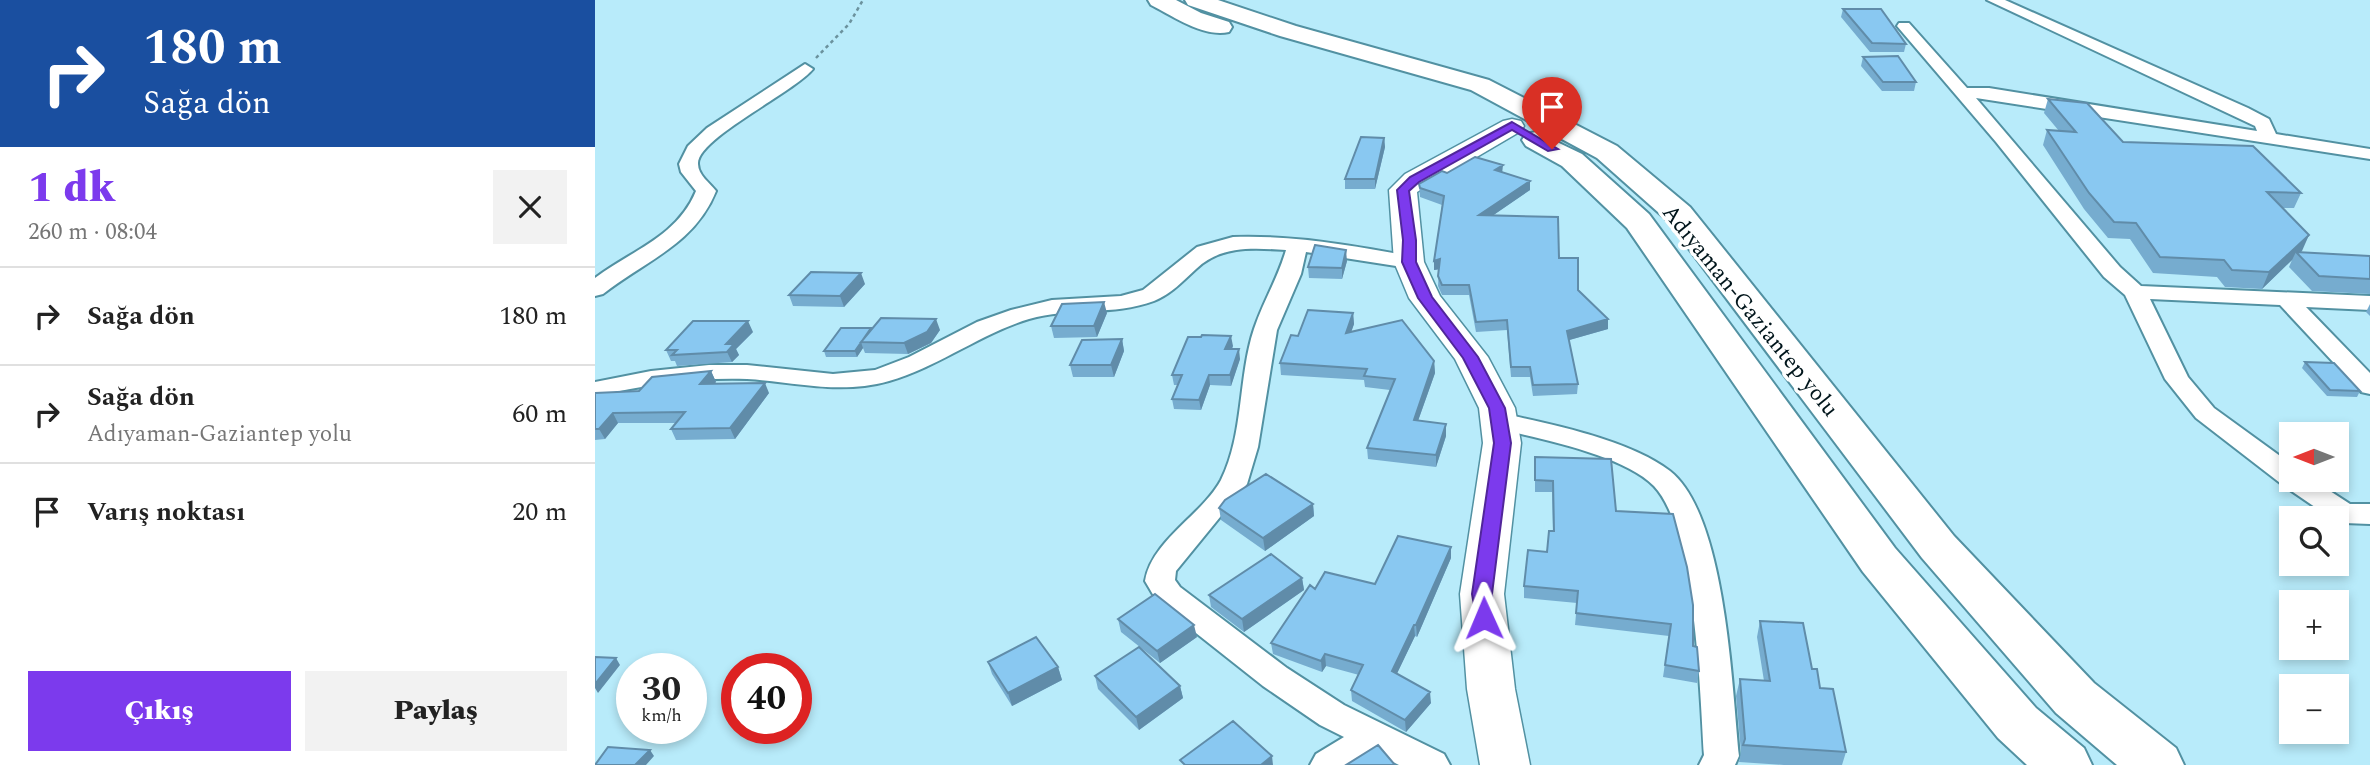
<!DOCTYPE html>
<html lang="tr">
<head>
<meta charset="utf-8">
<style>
	:root { --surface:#fff; --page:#f2f2f2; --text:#222; --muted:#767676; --line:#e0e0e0; --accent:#7c3aed }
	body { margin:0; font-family:Spectral,serif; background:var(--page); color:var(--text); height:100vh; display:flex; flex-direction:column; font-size:26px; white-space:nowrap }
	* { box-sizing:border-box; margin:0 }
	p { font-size:23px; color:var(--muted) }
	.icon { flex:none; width:38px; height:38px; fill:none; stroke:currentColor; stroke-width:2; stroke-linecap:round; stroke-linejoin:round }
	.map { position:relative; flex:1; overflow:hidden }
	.panel { display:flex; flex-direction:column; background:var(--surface); width:595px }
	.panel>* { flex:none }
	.banner { background:#1a4fa0; color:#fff; overflow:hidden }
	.needle { width:46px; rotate:270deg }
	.controls { position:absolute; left:1684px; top:422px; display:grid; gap:14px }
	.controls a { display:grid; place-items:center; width:70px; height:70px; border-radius:0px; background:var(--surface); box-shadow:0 4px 10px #0003; font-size:35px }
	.speed { position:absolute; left:21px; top:653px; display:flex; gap:14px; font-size:35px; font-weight:700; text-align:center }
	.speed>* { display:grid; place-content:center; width:91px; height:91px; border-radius:50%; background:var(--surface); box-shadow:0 4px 10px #0003; line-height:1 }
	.speed small { font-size:18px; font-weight:400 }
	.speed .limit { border:10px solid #d22; background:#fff; color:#111 }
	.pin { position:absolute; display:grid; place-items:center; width:60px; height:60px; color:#fff; margin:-72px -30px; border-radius:50% 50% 50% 0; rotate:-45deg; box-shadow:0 0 7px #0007 }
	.pin .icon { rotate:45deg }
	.me { position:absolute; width:77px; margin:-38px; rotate:359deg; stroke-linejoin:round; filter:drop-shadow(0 0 5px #0008) }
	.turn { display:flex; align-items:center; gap:24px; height:147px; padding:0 28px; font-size:32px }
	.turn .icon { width:91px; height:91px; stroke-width:2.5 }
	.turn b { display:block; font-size:49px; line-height:60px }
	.round { display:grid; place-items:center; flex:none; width:74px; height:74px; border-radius:0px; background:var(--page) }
	.headline { display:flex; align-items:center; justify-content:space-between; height:119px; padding:0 28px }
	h1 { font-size:42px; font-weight:800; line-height:52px; color:var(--accent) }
	.cta { display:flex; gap:14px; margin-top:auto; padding:14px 28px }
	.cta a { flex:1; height:80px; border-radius:0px; background:var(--accent); color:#fff; font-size:28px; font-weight:800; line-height:80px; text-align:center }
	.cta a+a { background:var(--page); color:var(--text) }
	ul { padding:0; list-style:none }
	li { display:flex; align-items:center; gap:21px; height:98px; padding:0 28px; border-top:2px solid var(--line) }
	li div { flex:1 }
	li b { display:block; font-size:26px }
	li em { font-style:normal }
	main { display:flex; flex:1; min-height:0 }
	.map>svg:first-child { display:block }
</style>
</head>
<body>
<main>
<section class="panel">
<div class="banner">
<div class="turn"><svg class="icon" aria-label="right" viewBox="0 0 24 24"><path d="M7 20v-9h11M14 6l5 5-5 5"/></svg><div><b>180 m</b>Sağa dön</div></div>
</div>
<div class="headline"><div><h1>1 dk</h1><p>260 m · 08:04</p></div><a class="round"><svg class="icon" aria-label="close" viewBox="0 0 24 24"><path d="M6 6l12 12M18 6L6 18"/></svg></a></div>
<ul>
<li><svg class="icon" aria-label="right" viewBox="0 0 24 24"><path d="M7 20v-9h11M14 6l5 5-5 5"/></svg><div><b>Sağa dön</b></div><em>180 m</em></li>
<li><svg class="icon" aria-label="right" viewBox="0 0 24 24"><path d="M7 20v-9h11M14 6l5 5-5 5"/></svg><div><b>Sağa dön</b><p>Adıyaman-Gaziantep yolu</p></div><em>60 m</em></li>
<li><svg class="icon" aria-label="arrive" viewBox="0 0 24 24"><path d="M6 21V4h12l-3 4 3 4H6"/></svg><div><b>Varış noktası</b></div><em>20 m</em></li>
</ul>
<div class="cta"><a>Çıkış</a><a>Paylaş</a></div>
</section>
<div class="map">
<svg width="1775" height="765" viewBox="0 0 1775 765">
	<rect width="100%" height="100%" fill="#b8ebfa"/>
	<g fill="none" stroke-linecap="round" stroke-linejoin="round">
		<defs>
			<path id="street" d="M 1392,0 L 1410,0 L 1653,108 L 1674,119 L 1681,134 L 1775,149 L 1775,159 L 1381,98 L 1525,267 L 1546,286 L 1775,296 L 1775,310 L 1711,307 L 1775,373 L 1775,394 L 1766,392 L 1685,305 L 1555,299 L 1593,377 L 1619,408 L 1696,464 L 1696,480 L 1718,480 L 1755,504 L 1775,504 L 1775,524 L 1749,523 L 1736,518 L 1689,486 L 1601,418 L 1570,379 L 1530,295 L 1509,277 L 1401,142 L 1302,26 L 1304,23 L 1314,23 L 1372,88 L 1394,88 L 1662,131 L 1660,126 Z
				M 210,64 L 218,69 C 198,93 101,139 103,164 C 103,175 115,183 121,191 C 100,244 50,261 8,294 L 0,296 L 0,278 C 37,250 82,237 101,191 L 86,172 L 84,164 L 93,146 L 112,128 Z
				M 638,237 C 697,235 756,245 814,256 L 821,258 L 825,262 L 821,266 L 814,268 L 711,252 L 706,274 L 682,330 L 663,447 L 652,484 L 581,571 L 580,580 L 585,587 L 692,668 L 749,705 L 849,754 L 855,765 L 804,765 L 780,753 L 762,765 L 715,765 L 721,754 L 749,737 L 725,725 L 668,686 L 563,603 L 550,581 C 557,540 607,515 626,480 C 649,434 643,377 659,329 C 668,302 683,278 691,250 C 658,248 626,245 601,269 C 588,281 576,294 559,301 C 519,316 475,307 434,319 C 385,334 343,367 294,381 C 245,395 201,382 152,379 C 101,377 50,385 0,396 L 0,382 L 56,371 L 114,365 L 152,365 L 238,374 L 280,370 L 314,357 L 382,322 L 416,310 L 457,300 L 526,296 L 548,290 L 602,247 Z
				M 904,413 C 953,423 1035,440 1075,471 C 1131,515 1137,687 1144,756 L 1140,765 L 1104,765 L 1109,755 C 1105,692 1101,530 1059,486 C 1028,454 938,437 895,427 L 891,421 L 895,415 Z"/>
			<path id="secondary" d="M 917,119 L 926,121 L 929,126 L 926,131 L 822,192 L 829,262 L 845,296 L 893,357 L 920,408 L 926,443 L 909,594 L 920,689 L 935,765 L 885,765 L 872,689 L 865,594 L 888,443 L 884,408 L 860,359 L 814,298 L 799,262 L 794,190 L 810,174 L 908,121 Z"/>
			<path id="highway" d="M 553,0 L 581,0 L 606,13 L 634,22 L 637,27 L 634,32 C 609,38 578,16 556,5 Z
				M 590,0 L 623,0 L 701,26 L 894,80 L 1022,146 L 1095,207 L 1359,536 L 1499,683 L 1581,748 L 1589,765 L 1522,765 L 1461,713 L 1327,558 L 1073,221 L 1002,158 L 876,90 L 685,36 L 593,5 Z
				M 941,132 L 987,154 L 1054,214 L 1300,548 L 1441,708 L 1489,748 L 1497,765 L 1432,765 L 1403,738 L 1268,572 L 1032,228 L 967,166 L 931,146 L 927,140 L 931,134 Z"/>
		</defs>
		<use href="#street" stroke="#5291a2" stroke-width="4"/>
		<use href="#secondary" stroke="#5291a2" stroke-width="3"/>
		<use href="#highway" stroke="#5291a2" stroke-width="4"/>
		<path stroke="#6b929d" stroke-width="2.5" stroke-dasharray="3.5 3.5" stroke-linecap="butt" d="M 221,58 L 254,24 L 268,0"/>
		<use href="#street" fill="#fff" fill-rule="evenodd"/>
		<use href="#secondary" fill="#fff" fill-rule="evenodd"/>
		<use href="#highway" fill="#fff" fill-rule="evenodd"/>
	</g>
	<path fill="#76accf" d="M 1248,9 L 1311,44 L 1309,52 L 1275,52 L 1246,17 Z
		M 1268,57 L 1321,82 L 1319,91 L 1287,91 L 1266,66 Z
		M 1453,99 L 1528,142 L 1706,193 L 1699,208 L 1688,208 L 1714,235 L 1705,252 L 1775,256 L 1775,294 L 1717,291 L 1694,267 L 1697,260 L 1667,289 L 1630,287 L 1622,277 L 1558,273 L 1535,239 L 1513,238 L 1489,209 L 1448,145 L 1452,130 L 1464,131 L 1449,113 Z
		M 789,138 L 790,147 L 780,189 L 750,189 L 750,179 Z
		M 907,172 L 935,190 L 897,216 L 964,258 L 983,290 L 1013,319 L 1013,329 L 974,340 L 983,384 L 982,394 L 938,396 L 935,377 L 916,377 L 912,330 L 881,332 L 874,295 L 847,295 L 843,286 L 844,269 L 839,270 L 839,261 L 847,205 L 825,197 L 824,184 L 852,173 Z
		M 752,261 L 747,279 L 714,278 L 713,267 Z
		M 270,284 L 249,307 L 198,306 L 194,295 Z
		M 1775,304 L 1775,316 L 1771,312 Z
		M 512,313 L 502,337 L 459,338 L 456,326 Z
		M 758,313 L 759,324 L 756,332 L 839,361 L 840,373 L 823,421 L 851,436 L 841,467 L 773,459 L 772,448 L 795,390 L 770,387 L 769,380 L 686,375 L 685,363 L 703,336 Z
		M 276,328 L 276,329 L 345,330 L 336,343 L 313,354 L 270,353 L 268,348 L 262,357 L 231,357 L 229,351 Z
		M 158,332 L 141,349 L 144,355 L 137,362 L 82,366 L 80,361 L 76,361 L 71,350 Z
		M 527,339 L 529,351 L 519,377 L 478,377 L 475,365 Z
		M 638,346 L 637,349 L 645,359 L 636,386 L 615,385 L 606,410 L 579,409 L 577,399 L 583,385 L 579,385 L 577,375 Z
		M 1710,362 L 1765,391 L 1762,397 L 1732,396 L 1707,368 Z
		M 116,371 L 121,382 L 119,384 L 174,393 L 140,439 L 81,440 L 76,429 L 81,423 L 23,423 L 10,439 L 0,440 L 0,393 L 44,391 Z
		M 940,457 L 1021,511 L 1098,646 L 1104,671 L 1102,683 L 1068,677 L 1074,636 L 980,625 L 982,603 L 929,598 L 929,586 L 952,552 L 958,531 L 957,492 L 940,492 Z
		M 718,504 L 719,516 L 670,551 L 626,520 L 624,508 Z
		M 856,558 L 822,637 L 820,636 L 802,673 L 836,703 L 811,732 L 757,701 L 756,690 L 764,675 L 731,666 L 727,672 L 678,654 L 676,643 L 720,589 L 780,584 Z
		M 707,578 L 709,590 L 649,632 L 616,607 L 614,595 Z
		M 523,619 L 602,637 L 565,663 L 526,632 Z
		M 1165,621 L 1217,669 L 1251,752 L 1247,765 L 1189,765 L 1144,762 L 1146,752 L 1141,696 L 1145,679 L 1169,681 L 1162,637 Z
		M 393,662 L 463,667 L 467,680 L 417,706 L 397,674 Z
		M 500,676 L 585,686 L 588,698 L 544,730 L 503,689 Z"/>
	<path fill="#608ca9" d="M 789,138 L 790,147 L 780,189 L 780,179 Z
		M 908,165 L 907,174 L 900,170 Z
		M 935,181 L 935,190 L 884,225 L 884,215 Z
		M 1714,235 L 1707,251 L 1703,255 L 1701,252 L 1697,260 L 1667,289 L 1674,272 Z
		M 751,250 L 752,261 L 747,279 L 747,268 Z
		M 845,259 L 846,269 L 839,270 L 839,261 Z
		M 266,273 L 270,284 L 249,307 L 245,296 Z
		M 509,302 L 512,313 L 502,337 L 499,326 Z
		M 758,313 L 759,324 L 752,344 L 751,333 Z
		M 341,319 L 345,330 L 336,343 L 313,354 L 309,343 Z
		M 1013,319 L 1013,329 L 971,341 L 972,331 Z
		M 153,321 L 158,332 L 141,349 L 144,355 L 137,362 L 132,352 L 131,344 Z
		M 636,336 L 638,346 L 632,359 L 630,349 Z
		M 527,339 L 529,351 L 519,377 L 516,365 Z
		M 266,342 L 268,348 L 262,357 L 260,351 Z
		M 644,349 L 645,359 L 636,386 L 635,375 Z
		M 839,361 L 840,373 L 819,432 L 819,420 Z
		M 116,371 L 121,382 L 110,394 L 105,384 Z
		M 614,375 L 615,385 L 606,410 L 604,400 Z
		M 170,383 L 174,393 L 140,439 L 135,428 Z
		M 18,413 L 23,423 L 10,439 L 4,429 Z
		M 851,424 L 851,436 L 841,467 L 841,455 Z
		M 718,504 L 719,516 L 670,551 L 668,538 Z
		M 856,547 L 856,558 L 822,637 L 821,625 Z
		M 707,578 L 709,590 L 649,632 L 647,619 Z
		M 599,625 L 602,637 L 565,663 L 562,651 Z
		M 819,625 L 820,636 L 798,682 L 797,671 Z
		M 730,654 L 731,666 L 727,672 L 726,661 Z
		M 21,658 L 25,665 L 3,693 L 0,688 L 0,684 Z
		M 463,667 L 467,680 L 417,706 L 413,693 Z
		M 585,686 L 588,698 L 544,730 L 541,717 Z
		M 835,692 L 836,703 L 811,732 L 810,720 Z
		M 55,750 L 59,756 L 51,765 L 40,765 Z
		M 677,756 L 678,765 L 666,765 Z"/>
	<path fill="#89c8f1" stroke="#608ca9" stroke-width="2" d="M 1248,9 L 1286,9 L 1311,44 L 1277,43 Z
		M 1303,56 L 1321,82 L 1288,82 L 1268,57 Z
		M 1453,99 L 1492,103 L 1528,142 L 1658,146 L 1706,193 L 1672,192 L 1714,235 L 1674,272 L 1637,270 L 1629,260 L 1565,257 L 1541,223 L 1519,222 L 1494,193 L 1452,130 L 1481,132 Z
		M 766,137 L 789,138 L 780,179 L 750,179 Z
		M 880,157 L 908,165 L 900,170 L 935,181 L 884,215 L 963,217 L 964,258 L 983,258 L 983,290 L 1013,319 L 972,331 L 983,384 L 938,385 L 935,367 L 916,367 L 912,320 L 881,322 L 874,285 L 847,285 L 843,276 L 845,259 L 839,261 L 849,196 L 825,188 L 824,184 L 847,171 L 852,173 Z
		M 720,245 L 751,250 L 747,268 L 713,267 Z
		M 1701,252 L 1775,256 L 1775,279 L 1724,276 Z
		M 216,272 L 266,273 L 245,296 L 194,295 Z
		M 509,302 L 499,326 L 456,326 L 467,304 Z
		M 713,310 L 758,313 L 751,333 L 807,320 L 839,361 L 819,420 L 851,424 L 841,455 L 772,448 L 800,379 L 769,376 L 772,369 L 685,363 L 696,335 L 703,336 Z
		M 286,318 L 341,319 L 332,332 L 309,343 L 266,342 Z
		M 98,321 L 153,321 L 131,344 L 139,344 L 132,352 L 77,355 L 82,350 L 71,350 Z
		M 246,328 L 276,328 L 260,351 L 229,351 Z
		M 607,335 L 636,336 L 630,349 L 644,349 L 635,375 L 614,375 L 604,400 L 577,399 L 587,375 L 577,375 L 593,337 L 606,337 Z
		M 527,339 L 516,365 L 475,365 L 487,340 Z
		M 1710,362 L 1739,363 L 1765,391 L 1735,390 Z
		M 116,371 L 105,384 L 170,383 L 135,428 L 76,429 L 90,412 L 18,413 L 4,429 L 0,429 L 0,393 L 44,391 L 57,377 Z
		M 940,457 L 1016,459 L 1021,511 L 1078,514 L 1092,567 L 1098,605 L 1098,646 L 1102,647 L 1104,671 L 1070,665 L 1076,624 L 981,613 L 983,591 L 929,586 L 933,550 L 952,552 L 954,531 L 959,531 L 958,481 L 940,480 Z
		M 671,474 L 718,504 L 668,538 L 624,508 L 630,500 Z
		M 803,536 L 856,547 L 821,625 L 819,625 L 797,671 L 835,692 L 810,720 L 756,690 L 768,665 L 730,654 L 726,661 L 676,643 L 715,585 L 720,589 L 730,572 L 780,584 Z
		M 676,554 L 707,578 L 647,619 L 614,595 Z
		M 560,594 L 599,625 L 562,651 L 523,619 Z
		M 1165,621 L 1208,623 L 1217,669 L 1222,669 L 1225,688 L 1238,689 L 1251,752 L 1148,745 L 1150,739 L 1145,679 L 1175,681 Z
		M 441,637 L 463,667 L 413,693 L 393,662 Z
		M 544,647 L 585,686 L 541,717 L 500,676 Z
		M 0,657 L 21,658 L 0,684 Z
		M 638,721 L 677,756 L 666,765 L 590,765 L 585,760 Z
		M 783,745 L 800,765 L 751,765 Z
		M 13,747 L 55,750 L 40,765 L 0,765 Z"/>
	<path fill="#7c3aed" stroke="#51269a" stroke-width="2" d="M 917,122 L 963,149 L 953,151 L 917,130 L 824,182 L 814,191 L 821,240 L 821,262 L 837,297 L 883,357 L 910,408 L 916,443 L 897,594 L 899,618 L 896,623 L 889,625 L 882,623 L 877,594 L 899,443 L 894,408 L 868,358 L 823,298 L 807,262 L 808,240 L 802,190 L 815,177 Z"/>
	<g text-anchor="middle" stroke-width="7" stroke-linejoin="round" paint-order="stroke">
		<g font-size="23" fill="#00151b" stroke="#fff">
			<text transform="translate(1156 310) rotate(51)" y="8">Adıyaman-Gaziantep yolu</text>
		</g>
	</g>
</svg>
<div class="controls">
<a><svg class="needle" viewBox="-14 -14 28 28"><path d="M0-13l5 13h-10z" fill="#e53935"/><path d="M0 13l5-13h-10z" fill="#767676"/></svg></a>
<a><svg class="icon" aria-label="search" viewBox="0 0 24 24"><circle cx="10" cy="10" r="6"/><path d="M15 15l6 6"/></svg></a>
<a>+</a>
<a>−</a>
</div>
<div class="speed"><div>30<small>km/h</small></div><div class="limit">40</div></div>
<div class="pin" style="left:957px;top:149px;background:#d93025"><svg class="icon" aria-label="arrive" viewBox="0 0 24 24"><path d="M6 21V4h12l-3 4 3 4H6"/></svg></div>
<svg class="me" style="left:889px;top:618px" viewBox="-20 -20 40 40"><path d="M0-17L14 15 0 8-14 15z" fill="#7c3aed" stroke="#fff" stroke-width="4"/></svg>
</div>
</main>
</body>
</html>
